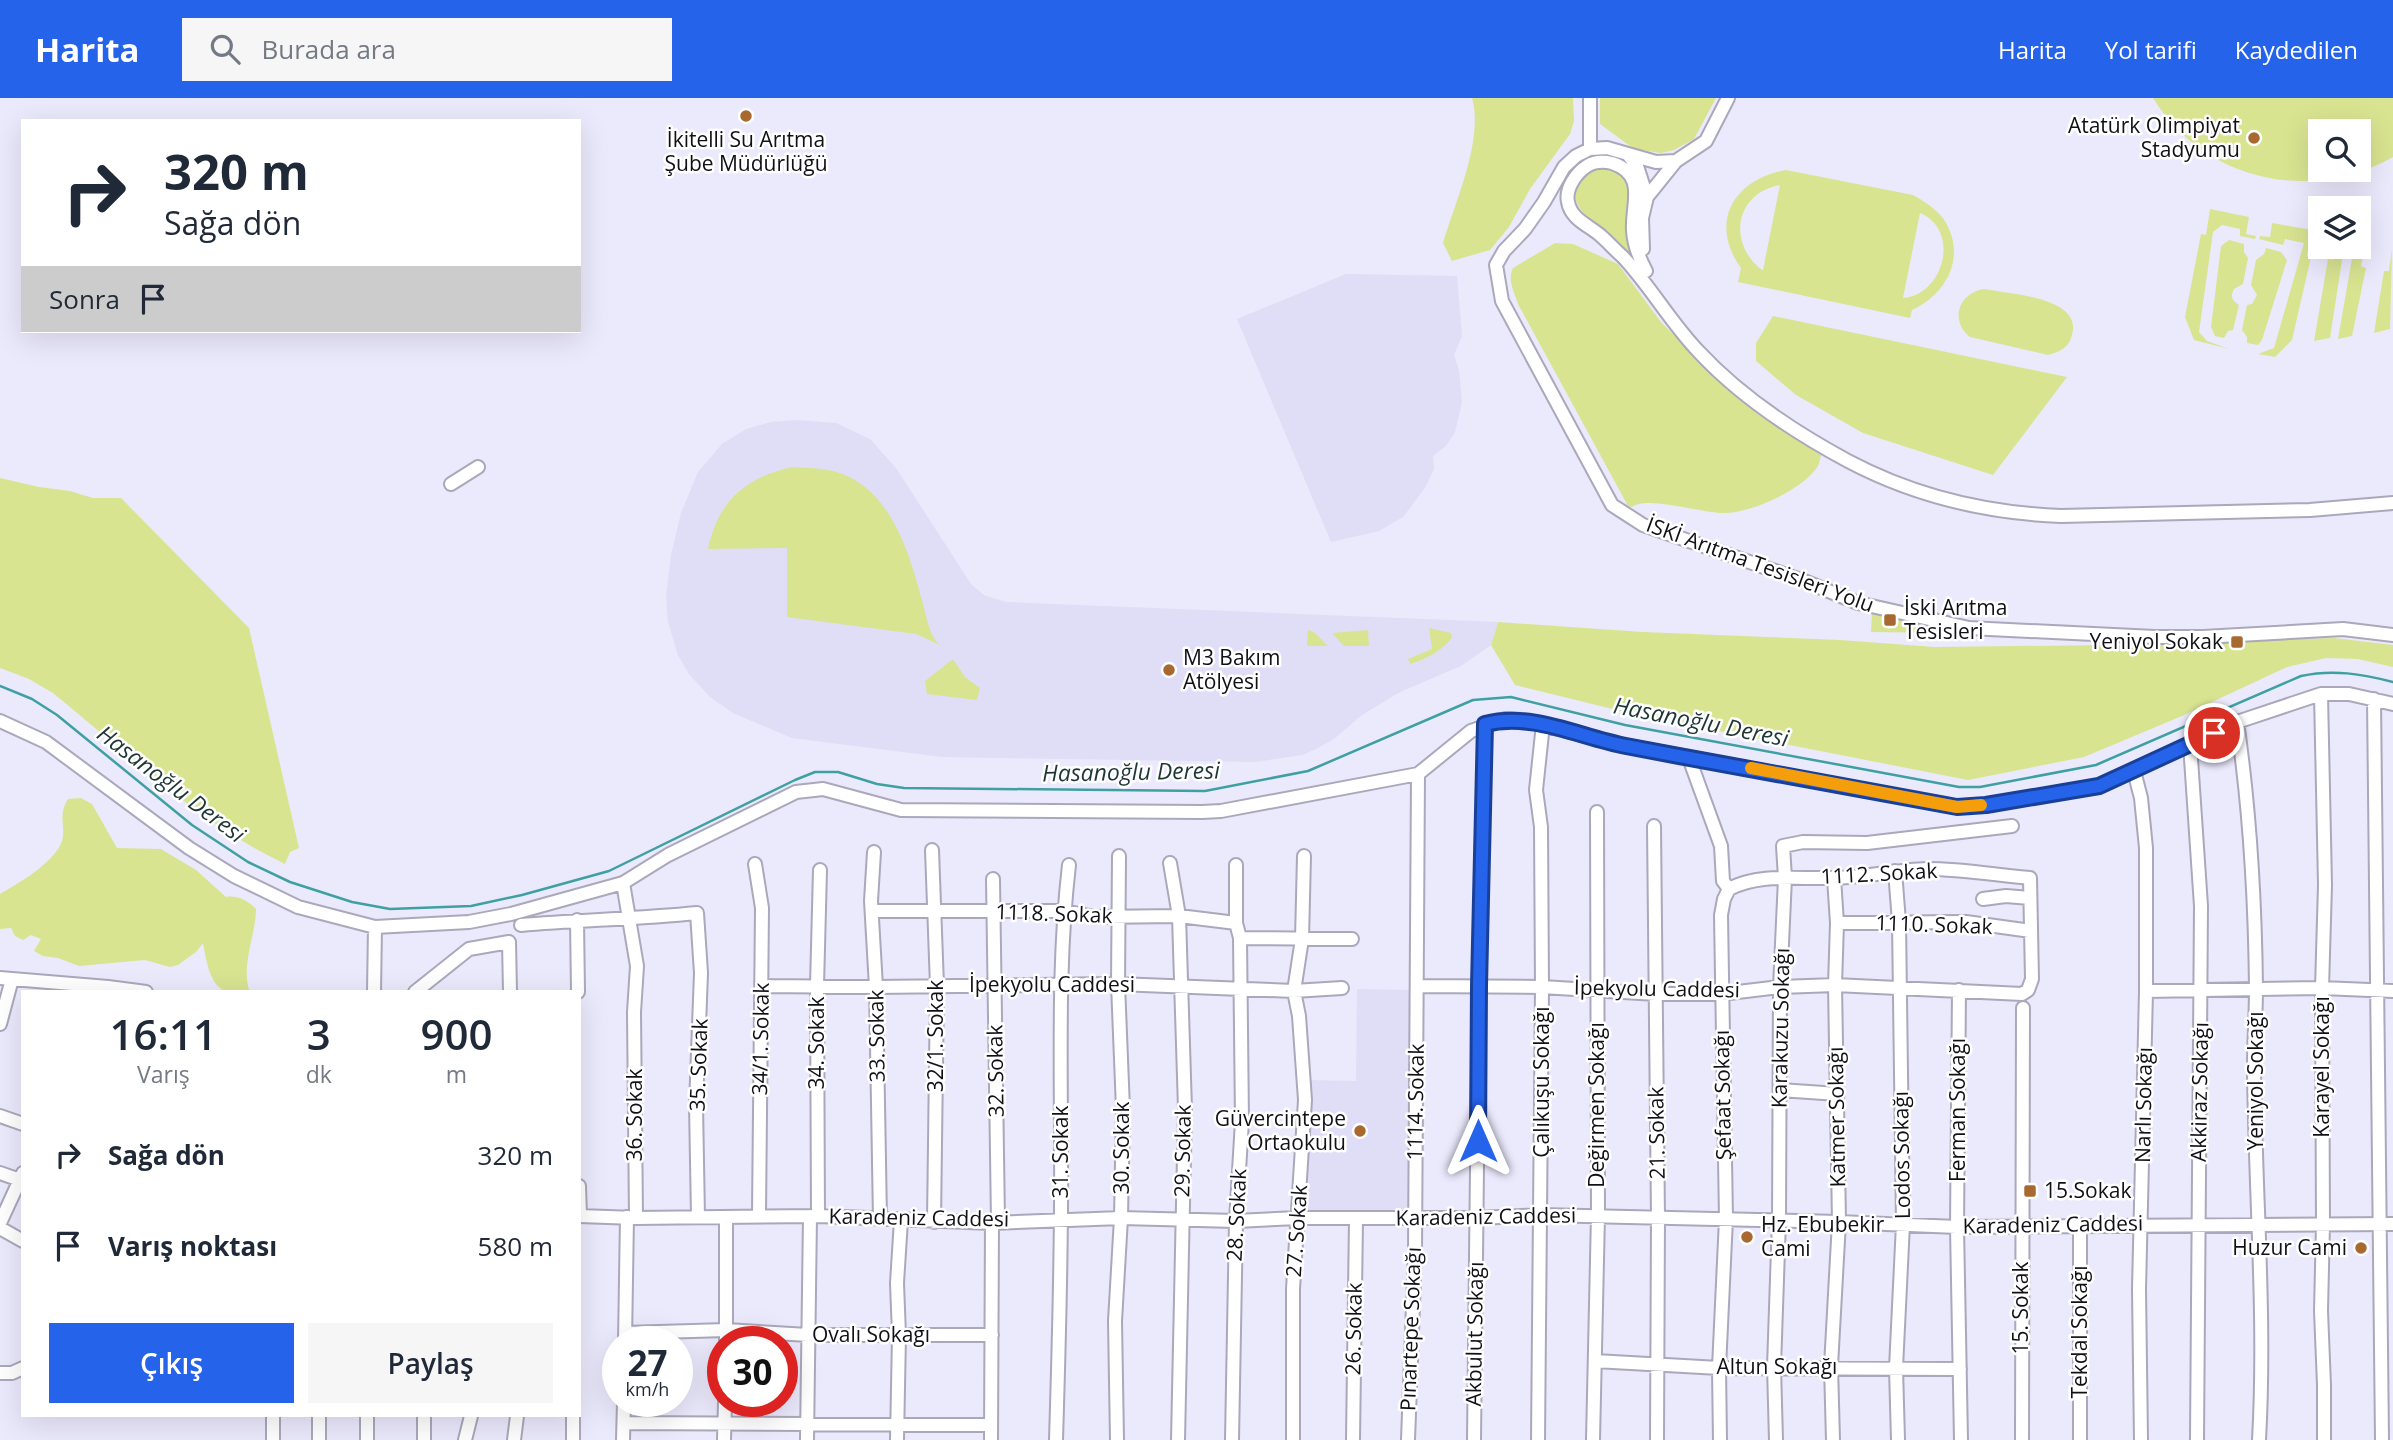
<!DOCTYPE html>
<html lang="tr">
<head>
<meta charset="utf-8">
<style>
	:root { --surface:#fff; --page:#f6f6f7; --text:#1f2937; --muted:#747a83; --accent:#2563eb }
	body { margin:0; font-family:"Open Sans",sans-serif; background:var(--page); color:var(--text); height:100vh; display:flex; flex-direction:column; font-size:26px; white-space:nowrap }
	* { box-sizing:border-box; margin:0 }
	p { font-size:23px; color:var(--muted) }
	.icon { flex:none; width:38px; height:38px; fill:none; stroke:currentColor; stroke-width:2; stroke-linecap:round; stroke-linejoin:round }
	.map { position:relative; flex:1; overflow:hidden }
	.panel { position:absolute; left:21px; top:892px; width:560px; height:427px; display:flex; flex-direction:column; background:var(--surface); border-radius:0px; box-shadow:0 7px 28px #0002 }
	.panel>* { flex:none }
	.guide { position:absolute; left:21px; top:21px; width:560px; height:214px; border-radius:0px; box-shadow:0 7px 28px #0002; background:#fff; color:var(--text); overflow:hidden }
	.controls { position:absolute; left:2308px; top:21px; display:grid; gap:14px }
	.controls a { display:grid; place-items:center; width:63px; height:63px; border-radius:0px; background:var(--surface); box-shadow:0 7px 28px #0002; font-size:35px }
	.speed { position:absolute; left:602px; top:1228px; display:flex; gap:14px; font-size:35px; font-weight:700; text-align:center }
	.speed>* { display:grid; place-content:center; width:91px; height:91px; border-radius:50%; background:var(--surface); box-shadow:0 7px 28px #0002; line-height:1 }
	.speed small { font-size:18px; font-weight:400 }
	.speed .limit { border:10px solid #d22; background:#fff; color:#111 }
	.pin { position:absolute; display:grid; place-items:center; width:60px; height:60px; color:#fff; margin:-30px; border:4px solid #fff; border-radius:50%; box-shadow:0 2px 7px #0007 }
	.me { position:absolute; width:77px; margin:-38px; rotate:0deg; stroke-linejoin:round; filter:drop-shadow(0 0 5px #0008) }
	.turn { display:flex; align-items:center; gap:24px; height:147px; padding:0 28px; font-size:32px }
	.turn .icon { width:91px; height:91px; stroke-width:2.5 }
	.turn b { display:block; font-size:49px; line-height:60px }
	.then { display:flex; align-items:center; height:66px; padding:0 28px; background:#0003; gap:14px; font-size:26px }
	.eta { display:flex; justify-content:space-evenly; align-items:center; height:119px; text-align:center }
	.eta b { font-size:42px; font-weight:600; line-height:49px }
	.action { display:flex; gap:14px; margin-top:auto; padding:14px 28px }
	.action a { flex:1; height:80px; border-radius:0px; background:var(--accent); color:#fff; font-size:28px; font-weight:600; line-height:80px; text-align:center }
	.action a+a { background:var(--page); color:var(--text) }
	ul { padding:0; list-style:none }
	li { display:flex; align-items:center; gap:21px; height:91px; padding:0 28px }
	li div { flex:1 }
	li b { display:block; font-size:26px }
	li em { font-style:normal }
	header { display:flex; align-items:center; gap:42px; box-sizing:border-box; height:98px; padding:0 35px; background:var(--accent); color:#fff }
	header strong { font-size:33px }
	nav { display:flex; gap:38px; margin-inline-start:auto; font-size:24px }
	.search { width:490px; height:63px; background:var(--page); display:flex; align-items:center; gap:18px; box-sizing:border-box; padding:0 24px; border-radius:0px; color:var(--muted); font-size:26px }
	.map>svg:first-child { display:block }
</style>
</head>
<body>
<header>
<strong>Harita</strong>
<div class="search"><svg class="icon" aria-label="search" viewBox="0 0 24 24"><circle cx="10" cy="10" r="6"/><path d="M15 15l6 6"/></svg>Burada ara</div>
<nav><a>Harita</a><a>Yol tarifi</a><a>Kaydedilen</a></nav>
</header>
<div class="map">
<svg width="2393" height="1342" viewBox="0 0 2393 1342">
	<rect width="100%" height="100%" fill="#ebe9fc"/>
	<path fill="#e0ddf7" d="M 1346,176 L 1457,178 L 1462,238 L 1454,257 L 1459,272 L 1462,304 L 1455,334 L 1446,348 L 1433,358 L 1434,371 L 1425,390 L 1403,419 L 1379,433 L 1331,444 L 1237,221 Z
		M 797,322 L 836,325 L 870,341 L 896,370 L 971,486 L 984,497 L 1006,504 L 1498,524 L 1491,547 L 1461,568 L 1400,594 L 1362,617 L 1334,641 L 1314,652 L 1302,657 L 1255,664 L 942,659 L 792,640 L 733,615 L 710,599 L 689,576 L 678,557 L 668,524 L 666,499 L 671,457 L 681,415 L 698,374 L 722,346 L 746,331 L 771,324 Z
		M 1357,891 L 1416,892 L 1413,1116 L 1305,1115 L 1307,982 L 1356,983 Z"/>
	<path fill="#d9e491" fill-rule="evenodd" d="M 1472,0 L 1573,0 L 1574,23 L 1570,36 L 1530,91 L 1509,129 L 1490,152 L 1452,163 L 1443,145 C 1455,104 1484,42 1472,0 Z
		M 1600,0 L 1716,0 L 1694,41 L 1674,52 L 1661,55 L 1634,51 L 1600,26 Z
		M 2153,0 L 2393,0 L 2393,59 C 2310,106 2204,83 2153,0 ZM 2320,33 L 2359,33 L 2359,72 L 2320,72 Z
		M 1601,68 C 1612,70 1623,72 1628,84 C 1633,95 1629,143 1633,161 C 1610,141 1534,89 1601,68 Z
		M 1786,72 L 1913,97 C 1927,105 1943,115 1949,131 C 1964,165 1943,198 1912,212 L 1910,220 L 1738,184 L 1741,170 C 1708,124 1734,81 1786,72 ZM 1780,87 L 1763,172 L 1762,172 C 1727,145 1735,95 1780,87 ZM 1920,115 C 1961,132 1944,197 1903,200 Z
		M 2210,111 L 2249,119 L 2246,136 L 2256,138 L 2255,141 L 2240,138 L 2240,131 L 2222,127 L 2213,134 L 2199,234 L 2207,243 L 2229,251 L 2194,242 L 2185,219 L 2201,136 L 2206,137 Z
		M 2272,125 L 2312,132 L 2307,158 L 2311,159 L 2292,242 L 2275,259 L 2258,256 L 2274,250 L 2304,145 L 2285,141 L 2283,147 L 2259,141 L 2260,138 L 2270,139 Z
		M 2229,142 L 2244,146 L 2244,154 L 2248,160 L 2243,186 L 2234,191 C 2230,199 2232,202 2239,207 L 2233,232 L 2228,233 L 2224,240 L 2215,238 L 2211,229 L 2221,148 Z
		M 2359,142 L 2366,144 L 2361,168 L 2366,170 L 2352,238 L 2338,241 L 2354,149 L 2359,149 Z
		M 1555,145 L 1573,146 L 1618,166 L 1661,224 L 1722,286 L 1759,317 L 1821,357 C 1820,362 1819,368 1815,372 C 1799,393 1749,416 1723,415 C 1701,415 1646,397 1632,409 L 1628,408 L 1518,206 C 1514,194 1507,181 1513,170 Z
		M 2336,149 L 2344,149 L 2330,240 L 2314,243 L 2328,161 L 2333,162 Z
		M 2266,150 L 2281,154 L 2287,162 L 2262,242 L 2258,247 L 2247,245 L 2247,239 L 2242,232 L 2247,207 L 2252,206 L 2257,197 L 2251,187 L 2256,162 L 2264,156 Z
		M 2392,150 L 2390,231 L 2374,235 L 2384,173 L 2389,173 Z
		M 1984,191 C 2009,196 2083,199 2072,237 C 2069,250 2059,254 2048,257 L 1970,239 C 1949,222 1959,195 1984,191 Z
		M 1773,218 L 2067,279 L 1993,377 L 1863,335 L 1796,297 L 1756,263 L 1756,245 Z
		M 792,369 C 808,370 825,370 840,375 C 892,394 909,455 922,502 C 926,516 929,538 940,547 L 916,536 L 787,519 L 787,450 L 708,451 C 718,403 745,380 792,369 Z
		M 0,380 L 39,389 L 70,393 L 93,400 L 121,400 L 249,530 L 299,750 L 290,754 L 285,766 C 198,725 127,655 53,595 L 29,581 L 0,570 Z
		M 1872,515 L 1949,533 L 1949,535 L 1871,534 Z
		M 1498,524 L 1643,534 L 1840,542 L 1935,549 L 2109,547 L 2334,540 L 2393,547 L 2393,569 L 2358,561 L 2326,560 L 2287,569 L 2182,618 L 2084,659 L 1968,682 L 1637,617 L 1515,587 L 1491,547 Z
		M 1429,530 L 1451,535 L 1452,540 C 1440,554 1428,560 1410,566 L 1408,561 L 1432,551 Z
		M 1308,532 L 1314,534 L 1328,548 L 1307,548 Z
		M 1368,532 L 1369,548 L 1344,548 L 1332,535 Z
		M 953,561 L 965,579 L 980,590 L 977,602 L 927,596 L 925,583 Z
		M 81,700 L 92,706 L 117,750 L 161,751 L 196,772 L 226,799 C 238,797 248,803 256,811 C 256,837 240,869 250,894 C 243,894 233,896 227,894 C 209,888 206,860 203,845 L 196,854 L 178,867 L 170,869 L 145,862 L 79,868 L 58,860 L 43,858 L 34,853 L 41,841 L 31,837 L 23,842 L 15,838 L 11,830 L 0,831 L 0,796 C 19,785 61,761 63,738 C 64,724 59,715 68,701 Z"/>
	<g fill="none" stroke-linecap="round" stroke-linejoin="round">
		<path stroke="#3fa0a2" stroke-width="2.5" d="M 0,588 L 32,601 L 57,617 L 192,727 L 248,764 L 290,784 L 352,804 L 390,811 L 471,808 L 522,797 L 609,773 L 795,682 L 815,674 L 838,674 L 877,686 L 904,690 L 1205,693 L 1308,673 L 1473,602 L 1511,599 L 1625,627 L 1959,689 L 1980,689 L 2096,667 L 2301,578 C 2333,571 2362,576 2393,584"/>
		<defs>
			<path id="minor" d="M 1590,0 L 1590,51
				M 1728,0 L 1706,43 L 1676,63 L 1656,64 L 1607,50 L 1590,51 L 1576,58 L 1564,69 L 1544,104 L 1525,131 L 1504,153 L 1496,167 L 1502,203 L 1612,407 L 1643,427 L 1804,483 L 1858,505 L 1969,530 L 2155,539 L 2203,539 L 2343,531 L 2393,537
				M 1629,58 L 1637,68 L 1647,99 L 1642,120 L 1643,151
				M 1647,99 L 1676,63
				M 1646,173 C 1639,160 1634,148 1633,133 C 1631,107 1648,77 1612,65 C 1603,63 1595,63 1587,68 C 1576,75 1565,91 1568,104 C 1571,121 1588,127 1600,137 C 1608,144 1615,152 1623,159 C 1651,189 1671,225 1699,254 C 1741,299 1794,334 1848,363 C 1914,398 1987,415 2061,418 L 2310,412 L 2393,405
				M 451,386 L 478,369
				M 2321,596 L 2325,787 L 2322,890 L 2323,1126 L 2321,1213 L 2324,1287 L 2324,1342
				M 2374,601 L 2382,1342
				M 0,623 L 46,644 L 189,750 L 234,778 L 298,809 L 375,829 L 469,824 L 511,816 L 623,785 L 668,757 L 796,694 L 823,691 L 901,712 L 1202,714 L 1221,713 L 1418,676
				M 2237,624 C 2250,712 2255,801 2256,889 C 2256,916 2254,943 2254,969 C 2255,1093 2266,1218 2259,1342
				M 2190,646 L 2201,808 L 2197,1342
				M 1689,660 L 1721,748 L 1723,783 L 1729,791
				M 2134,673 L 2141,700 L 2146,750 L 2146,893 L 2139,1191 L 2141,1342
				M 1654,728 L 1658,1120 L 1657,1342
				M 932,752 L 937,888 L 934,1124
				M 874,754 L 871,803 L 876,889 L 880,1121
				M 1170,765 L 1179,818 L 1185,1011 L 1178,1342
				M 755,766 L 762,810 L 759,1117
				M 1895,773 L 1899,824 L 1903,1126 L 1896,1270 L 1898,1342
				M 993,781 L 998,1124
				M 623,785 L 637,868 L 634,914 L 636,1120
				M 1983,801 L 2006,798 L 2030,800
				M 872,813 L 1064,813 L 1095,819 L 1179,818 L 1236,825
				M 577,822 L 578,894
				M 1837,825 L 1966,824 L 2031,833
				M 521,827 C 579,822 638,821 697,815 L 701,875 L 696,1007 L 698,1119
				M 1240,840 L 1352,841
				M 0,880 L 108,889 L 146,894
				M 762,888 L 876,889 L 1118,886 L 1294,893 L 1342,890
				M 1417,888 L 1542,889 L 1656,896 L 1721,896 L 1780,889 L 1835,887 L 2022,896 L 2028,892 L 2032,881 L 2030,780 C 1996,777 1961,771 1927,771 C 1895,772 1863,780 1830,780 C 1797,781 1759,775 1729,791
				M 1959,892 L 1957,1129 L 1961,1342
				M 2146,893 L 2322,890 L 2393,893
				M 374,894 L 375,829
				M 415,894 L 469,851 L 509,844 L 510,894
				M 0,926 L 12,881
				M 1780,992 L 1838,996
				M 0,1018 L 23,1026
				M 0,1075 L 20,1082
				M 579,1088 L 580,1118
				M 579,1118 L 636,1120 L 818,1118 L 992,1125 L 1121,1120 L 1236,1123 L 1298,1120 L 1478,1120 L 1541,1117 L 1839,1124 L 1957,1129 L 2393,1126
				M 818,1118 L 817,888 L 820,772
				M 726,1120 L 726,1244
				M 0,1125 L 23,1075
				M 2080,1127 L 2080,1342
				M 0,1130 L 23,1143
				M 625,1235 L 726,1232 L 808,1237 L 992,1237
				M 625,1244 L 627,1119
				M 1595,1263 L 1719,1270 L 1960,1271
				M 0,1275 L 12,1275 L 23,1270
				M 273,1318 L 273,1342
				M 573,1318 L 573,1342
				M 624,1325 L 991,1327
				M 319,1342 L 319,1318
				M 367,1342 L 367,1318
				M 424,1342 L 424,1318
				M 465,1342 L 471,1318
				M 514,1342 L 517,1318
				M 623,1342 L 624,1304
				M 724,1342 L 725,1304
				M 807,1342 L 810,1118
				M 897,1342 L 899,1237 L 897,1185 L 901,1122
				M 991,1342 L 992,1125
				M 1056,1342 C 1059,1244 1062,1147 1061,1049 C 1061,955 1058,861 1069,767
				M 1117,1342 L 1115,1223 L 1121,1120 L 1123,1011 L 1118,886 L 1119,758
				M 1232,1342 L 1236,1123 L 1242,1023 L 1240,840 L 1236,825 L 1236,767
				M 1293,1342 L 1293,1191 L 1305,1002 L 1299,918 L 1294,893 L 1302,841 L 1304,758
				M 1353,1342 L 1356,1121
				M 1408,1342 L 1415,1153 L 1418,676 L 1471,633 L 1505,621 L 1522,622 L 1618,646 L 1957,709 L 1986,707 L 2099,688 L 2237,624 L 2321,596 L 2349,596 L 2393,606
				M 1474,1342 L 1479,888 L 1485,626
				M 1538,1342 L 1542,889 L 1541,729 L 1536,692 L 1543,626
				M 1593,1342 L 1598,1117 L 1597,714
				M 1720,1342 L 1719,1270 L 1726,1121 L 1721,817 L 1724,801 L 1729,791
				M 1776,1342 L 1774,1269 L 1779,1122 L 1780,889 L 1785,780 L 1783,748 L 1803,744 L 1867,745 L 2012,728
				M 1833,1342 L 1831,1268 L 1839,1124 L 1835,887 L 1837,825 L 1834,780
				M 2022,1342 L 2023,910"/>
		</defs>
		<use href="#minor" stroke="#aaa8ba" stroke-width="16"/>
		<use href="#minor" stroke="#fff" stroke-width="12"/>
	</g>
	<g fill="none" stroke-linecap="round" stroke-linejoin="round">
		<defs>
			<path id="route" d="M 1478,1043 L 1479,888 L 1485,626 C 1533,614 1579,639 1626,648 C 1736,669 1846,689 1957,709 L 1986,707 L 2099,688 L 2214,635"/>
		</defs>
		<use href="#route" stroke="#184099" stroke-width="18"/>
		<use href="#route" stroke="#2563eb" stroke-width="12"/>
		<path stroke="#f59e0b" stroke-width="12" d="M 1751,670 L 1957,709 L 1981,707"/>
	</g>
	<g fill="#a86930" stroke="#fff" stroke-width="2.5">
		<circle cx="746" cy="18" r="7"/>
		<circle cx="2254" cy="40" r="7"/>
		<rect x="1883" y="515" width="14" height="14" rx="3.5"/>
		<rect x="2230" y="537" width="14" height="14" rx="3.5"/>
		<circle cx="1169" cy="572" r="7"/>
		<circle cx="1360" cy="1033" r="7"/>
		<rect x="2023" y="1086" width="14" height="14" rx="3.5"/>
		<circle cx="1747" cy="1139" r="7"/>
		<circle cx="2361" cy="1150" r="7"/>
	</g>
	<g text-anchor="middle" stroke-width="5" stroke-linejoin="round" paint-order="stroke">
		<g font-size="21" fill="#111016" stroke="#fff" text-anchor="end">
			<text x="2240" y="35">Atatürk Olimpiyat<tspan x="2240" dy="24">Stadyumu</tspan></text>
			<text x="746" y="49" text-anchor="middle">İkitelli Su Arıtma<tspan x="746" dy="24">Şube Müdürlüğü</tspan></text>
			<text x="1904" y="517" text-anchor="start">İski Arıtma<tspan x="1904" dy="24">Tesisleri</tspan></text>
			<text x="2223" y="551">Yeniyol Sokak</text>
			<text x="1183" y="567" text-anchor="start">M3 Bakım<tspan x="1183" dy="24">Atölyesi</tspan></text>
			<text x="1346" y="1028">Güvercintepe<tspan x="1346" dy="24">Ortaokulu</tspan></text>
			<text x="2044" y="1100" text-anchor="start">15.Sokak</text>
			<text x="1761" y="1134" text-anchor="start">Hz. Ebubekir<tspan x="1761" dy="24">Cami</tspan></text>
			<text x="2347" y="1157">Huzur Cami</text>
		</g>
		<g font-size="21" fill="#111016" stroke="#fff">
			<text transform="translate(1760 467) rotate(20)" y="7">İSKİ Arıtma Tesisleri Yolu</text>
			<text transform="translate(1879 776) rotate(-3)" y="7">1112. Sokak</text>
			<text transform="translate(1054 816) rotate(2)" y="7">1118. Sokak</text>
			<text transform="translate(1934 827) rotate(2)" y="7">1110. Sokak</text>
			<text x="1052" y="894">İpekyolu Caddesi</text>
			<text transform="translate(1657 891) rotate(1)" y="7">İpekyolu Caddesi</text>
			<text transform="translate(1781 930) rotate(-89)" y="7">Karakuzu Sokağı</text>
			<text transform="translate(877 938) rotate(-91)" y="7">33. Sokak</text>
			<text transform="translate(936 938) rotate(-90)" y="7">32/1. Sokak</text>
			<text transform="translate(761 941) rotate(-89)" y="7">34/1. Sokak</text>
			<text transform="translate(817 945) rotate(-90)" y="7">34. Sokak</text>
			<text transform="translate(699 967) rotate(-88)" y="7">35. Sokak</text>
			<text transform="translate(2322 969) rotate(-90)" y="7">Karayel Sokağı</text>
			<text transform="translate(996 973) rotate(-91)" y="7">32. Sokak</text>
			<text transform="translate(2256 983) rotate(-90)" y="7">Yeniyol Sokağı</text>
			<text transform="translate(1542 984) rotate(-90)" y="7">Çalıkuşu Sokağı</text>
			<text transform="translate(2200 994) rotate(-89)" y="7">Akkiraz Sokağı</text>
			<text transform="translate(1723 997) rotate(-91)" y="7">Şefaat Sokağı</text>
			<text transform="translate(1416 1004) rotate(-89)" y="7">1114. Sokak</text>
			<text transform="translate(1597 1007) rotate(-90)" y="7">Değirmen Sokağı</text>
			<text transform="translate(2144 1007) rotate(-89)" y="7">Narlı Sokağı</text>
			<text transform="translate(1958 1012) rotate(-90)" y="7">Ferman Sokağı</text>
			<text transform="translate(635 1017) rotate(-90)" y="7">36. Sokak</text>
			<text transform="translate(1837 1019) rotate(-91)" y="7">Katmer Sokağı</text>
			<text transform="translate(1657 1035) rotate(-91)" y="7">21. Sokak</text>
			<text transform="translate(1122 1050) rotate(-90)" y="7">30. Sokak</text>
			<text transform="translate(1183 1053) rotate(-89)" y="7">29. Sokak</text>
			<text transform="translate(1061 1054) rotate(-90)" y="7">31. Sokak</text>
			<text transform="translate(1902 1057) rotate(-91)" y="7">Lodos Sokağı</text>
			<text transform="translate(1237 1117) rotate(-87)" y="7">28. Sokak</text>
			<text transform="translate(1486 1119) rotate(-1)" y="7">Karadeniz Caddesi</text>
			<text transform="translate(919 1120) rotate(1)" y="7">Karadeniz Caddesi</text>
			<text transform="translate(2053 1127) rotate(-1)" y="7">Karadeniz Caddesi</text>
			<text transform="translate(1297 1133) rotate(-86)" y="7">27. Sokak</text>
			<text transform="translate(2021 1210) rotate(-90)" y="7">15. Sokak</text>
			<text transform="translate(1354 1231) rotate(-89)" y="7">26. Sokak</text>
			<text transform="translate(1411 1231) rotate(-88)" y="7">Pınartepe Sokağı</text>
			<text transform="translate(2080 1234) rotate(-90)" y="7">Tekdal Sokağı</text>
			<text transform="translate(1475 1236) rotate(-89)" y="7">Akbulut Sokağı</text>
			<text x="871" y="1244">Ovalı Sokağı</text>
			<text x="1777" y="1276">Altun Sokağı</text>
		</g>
		<g font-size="23" font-style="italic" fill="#1f3636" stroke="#fff">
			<text transform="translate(1701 624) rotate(11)" y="8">Hasanoğlu Deresi</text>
			<text transform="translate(1131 674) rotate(-1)" y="8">Hasanoğlu Deresi</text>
			<text transform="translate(171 686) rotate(37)" y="8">Hasanoğlu Deresi</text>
		</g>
	</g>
</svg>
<div class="controls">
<a><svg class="icon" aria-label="search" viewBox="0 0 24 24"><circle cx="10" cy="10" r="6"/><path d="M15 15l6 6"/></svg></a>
<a><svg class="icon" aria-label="layers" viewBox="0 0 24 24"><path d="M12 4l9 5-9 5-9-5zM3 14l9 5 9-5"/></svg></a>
</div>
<div class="speed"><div>27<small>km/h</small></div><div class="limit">30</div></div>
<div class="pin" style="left:2214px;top:635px;background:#d93025"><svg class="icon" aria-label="arrive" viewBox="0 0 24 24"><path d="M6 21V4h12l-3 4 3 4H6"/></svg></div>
<svg class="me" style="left:1478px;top:1043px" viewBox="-20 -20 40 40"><path d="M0-17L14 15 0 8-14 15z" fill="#2563eb" stroke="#fff" stroke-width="4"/></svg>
<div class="guide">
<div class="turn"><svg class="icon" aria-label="right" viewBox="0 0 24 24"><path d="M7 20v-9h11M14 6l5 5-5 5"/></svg><div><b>320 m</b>Sağa dön</div></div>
<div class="then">Sonra<svg class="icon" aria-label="arrive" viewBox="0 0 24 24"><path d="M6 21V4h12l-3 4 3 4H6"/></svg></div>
</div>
<section class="panel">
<div class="eta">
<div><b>16:11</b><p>Varış</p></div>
<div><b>3</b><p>dk</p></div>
<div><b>900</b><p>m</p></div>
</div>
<ul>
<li><svg class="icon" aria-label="right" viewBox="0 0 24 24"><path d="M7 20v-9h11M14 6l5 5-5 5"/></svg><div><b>Sağa dön</b></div><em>320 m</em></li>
<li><svg class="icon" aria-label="arrive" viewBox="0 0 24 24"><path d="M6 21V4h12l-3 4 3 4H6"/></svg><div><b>Varış noktası</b></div><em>580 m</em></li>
</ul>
<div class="action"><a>Çıkış</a><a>Paylaş</a></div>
</section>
</div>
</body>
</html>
